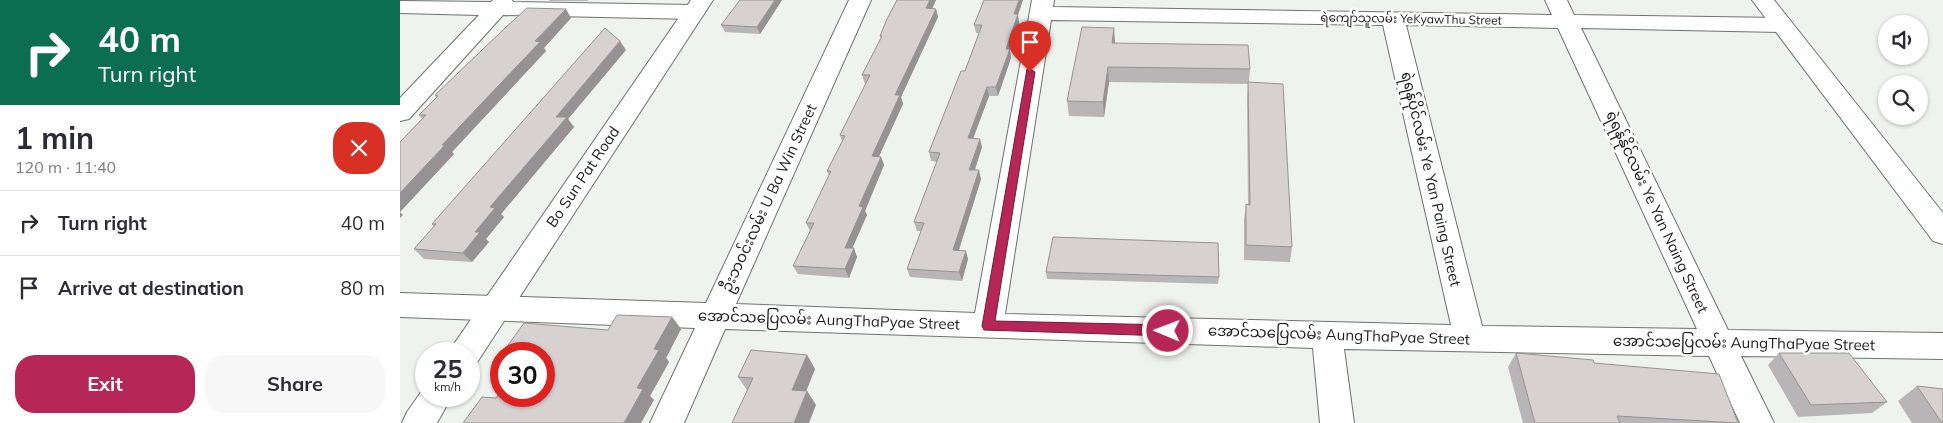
<!DOCTYPE html>
<html lang="en">
<head>
<meta charset="utf-8">
<style>
	:root { --surface:#fff; --page:#f7f7f7; --text:#2b2b33; --muted:#7c7c81; --line:#e1e1e2; --accent:#b62757 }
	body { margin:0; font-family:Mulish,"Noto Sans Myanmar",sans-serif; background:var(--page); color:var(--text); height:100vh; display:flex; flex-direction:column; font-size:19px; white-space:nowrap }
	* { box-sizing:border-box; margin:0 }
	p { font-size:16px; color:var(--muted) }
	.icon { flex:none; width:28px; height:28px; fill:none; stroke:currentColor; stroke-width:2; stroke-linecap:round; stroke-linejoin:round }
	.map { position:relative; flex:1; overflow:hidden }
	.side { display:flex; flex-direction:column; background:var(--surface); width:400px }
	.side>* { flex:none }
	.top-card { background:#0b6e4f; color:#fff; overflow:hidden }
	.tools { position:absolute; left:1478px; top:15px; display:grid; gap:10px }
	.tools a { display:grid; place-items:center; width:50px; height:50px; border-radius:50%; background:var(--surface); box-shadow:0 1px 4px #0004; font-size:25px }
	.speed { position:absolute; left:15px; top:342px; display:flex; gap:10px; font-size:25px; font-weight:700; text-align:center }
	.speed>* { display:grid; place-content:center; width:65px; height:65px; border-radius:50%; background:var(--surface); box-shadow:0 1px 4px #0004; line-height:1 }
	.speed small { font-size:12px; font-weight:400 }
	.speed .limit { border:8px solid #d22; background:#fff; color:#111 }
	.pin { position:absolute; display:grid; place-items:center; width:42px; height:42px; color:#fff; margin:-51px -21px; border-radius:50% 50% 50% 0; rotate:-45deg; box-shadow:0 0 5px #0007 }
	.pin .icon { rotate:45deg }
	.me { position:absolute; width:55px; margin:-28px; rotate:271deg; stroke-linejoin:round; filter:drop-shadow(0 0 4px #0008) }
	.turn { display:flex; align-items:center; gap:18px; height:105px; padding:0 15px; font-size:22px }
	.turn .icon { width:65px; height:65px; stroke-width:2.5 }
	.turn b { display:block; font-size:35px; line-height:42px }
	.round { display:grid; place-items:center; flex:none; width:52px; height:52px; border-radius:20px; background:var(--page) }
	.headline { display:flex; align-items:center; justify-content:space-between; height:85px; padding:0 15px }
	h1 { font-size:30px; font-weight:700; line-height:38px }
	.primary-button { display:flex; gap:10px; margin-top:auto; padding:10px 15px }
	.primary-button a { flex:1; height:58px; border-radius:20px; background:var(--accent); color:#fff; font-size:20px; font-weight:700; line-height:58px; text-align:center }
	.primary-button a+a { background:var(--page); color:var(--text) }
	ul { padding:0; list-style:none }
	li { display:flex; align-items:center; gap:15px; height:65px; padding:0 15px; border-top:1px solid var(--line) }
	li div { flex:1 }
	li b { display:block; font-size:19px }
	li em { font-style:normal }
	main { display:flex; flex:1; min-height:0 }
	.map>svg:first-child { display:block }
</style>
</head>
<body>
<main>
<section class="side">
<div class="top-card">
<div class="turn"><svg class="icon" aria-label="right" viewBox="0 0 24 24"><path d="M7 20v-9h11M14 6l5 5-5 5"/></svg><div><b>40 m</b>Turn right</div></div>
</div>
<div class="headline"><div><h1>1 min</h1><p>120 m · 11:40</p></div><a class="round" style="background:#d93025;color:#fff"><svg class="icon" aria-label="close" viewBox="0 0 24 24"><path d="M6 6l12 12M18 6L6 18"/></svg></a></div>
<ul>
<li><svg class="icon" aria-label="right" viewBox="0 0 24 24"><path d="M7 20v-9h11M14 6l5 5-5 5"/></svg><div><b>Turn right</b></div><em>40 m</em></li>
<li><svg class="icon" aria-label="arrive" viewBox="0 0 24 24"><path d="M6 21V4h12l-3 4 3 4H6"/></svg><div><b>Arrive at destination</b></div><em>80 m</em></li>
</ul>
<div class="primary-button"><a>Exit</a><a>Share</a></div>
</section>
<div class="map">
<svg width="1543" height="423" viewBox="0 0 1543 423">
	<rect width="100%" height="100%" fill="#eff3f0"/>
	<g fill="none" stroke-linecap="round" stroke-linejoin="round">
		<defs>
			<path id="street" d="M 93,0 L 112,0 L 113,2 L 294,5 L 302,7 L 305,12 L 302,17 L 294,19 L 103,15 L 9,119 L 0,121 L 0,98 L 79,15 L 0,13 L 0,1 L 91,2 Z
				M 449,0 L 471,0 L 336,304 L 575,313 L 632,0 L 654,0 L 653,7 L 1152,15 L 1145,0 L 1167,0 L 1174,15 L 1382,18 L 1390,20 L 1393,25 L 1390,30 L 1382,32 L 1181,28 L 1328,330 L 1543,333 L 1543,359 L 1341,356 L 1374,423 L 1340,423 L 1309,356 L 944,349 L 954,423 L 920,423 L 913,348 L 325,329 L 284,423 L 250,423 L 295,328 L 0,317 L 0,293 L 306,303 ZM 651,20 L 983,25 L 1051,325 L 605,314 ZM 1006,25 L 1158,28 L 1297,329 L 1082,326 Z"/>
			<path id="secondary" d="M 291,0 L 313,0 L 76,364 L 69,366 L 69,354 L 49,354 L 54,344 Z
				M 1352,0 L 1374,0 L 1543,213 L 1543,244 L 1533,241 Z
				M 26,385 L 26,396 L 52,396 L 37,423 L 2,423 L 7,412 Z"/>
		</defs>
		<use href="#street" stroke="#6e7270" stroke-width="2"/>
		<use href="#secondary" stroke="#6e7270" stroke-width="2"/>
		<use href="#street" fill="#fff" fill-rule="evenodd"/>
		<use href="#secondary" fill="#fff" fill-rule="evenodd"/>
	</g>
	<path fill="#b9b4b5" d="M 149,0 L 189,0 L 187,1 L 150,1 Z
		M 382,0 L 360,34 L 325,32 L 321,25 Z
		M 497,0 L 536,0 L 532,9 L 536,9 L 538,17 L 501,97 L 503,104 L 479,156 L 481,157 L 484,165 L 465,211 L 467,215 L 452,248 L 457,257 L 449,278 L 398,274 L 393,266 L 410,231 L 406,223 L 429,176 L 427,171 L 442,141 L 440,135 L 466,84 L 465,84 L 462,75 L 481,38 L 480,36 Z
		M 618,15 L 619,23 L 610,50 L 611,58 L 598,96 L 589,96 L 573,138 L 582,147 L 575,170 L 581,179 L 559,250 L 568,259 L 562,281 L 510,277 L 507,269 L 521,231 L 517,231 L 514,222 L 537,162 L 531,161 L 529,152 L 565,71 L 579,33 L 576,33 L 574,25 Z
		M 171,18 L 144,48 L 146,51 L 52,152 L 54,154 L 0,212 L 0,142 L 22,119 L 19,115 L 36,97 L 35,95 Z
		M 715,43 L 850,69 L 849,82 L 892,247 L 890,262 L 844,260 L 844,220 L 846,204 L 848,205 L 847,98 L 848,84 L 709,82 L 704,117 L 669,116 L 667,101 Z
		M 226,50 L 168,119 L 174,127 L 101,214 L 104,217 L 86,239 L 89,242 L 72,262 L 24,259 L 14,249 L 34,227 L 32,224 Z
		M 646,272 L 819,277 L 818,284 L 647,279 Z
		M 272,317 L 281,329 L 266,358 L 269,362 L 250,396 L 254,400 L 96,398 L 144,354 L 112,354 L 106,348 L 208,330 Z
		M 1116,353 L 1194,363 L 1338,423 L 1123,423 L 1108,367 Z
		M 1379,353 L 1487,402 L 1472,413 L 1398,417 L 1368,365 Z
		M 407,355 L 415,369 L 406,391 L 407,391 L 416,405 L 347,390 L 338,377 Z
		M 1517,386 L 1543,423 L 1512,423 L 1498,401 Z"/>
	<path fill="#969293" d="M 375,0 L 382,0 L 360,34 L 357,27 Z
		M 530,0 L 536,0 L 528,17 L 526,8 Z
		M 619,0 L 623,0 L 618,15 L 619,23 L 610,50 L 611,58 L 598,96 L 596,87 L 614,14 Z
		M 166,9 L 171,18 L 144,48 L 146,51 L 52,152 L 54,154 L 0,212 L 0,193 L 135,41 Z
		M 536,9 L 538,17 L 501,97 L 503,104 L 475,165 L 472,156 L 495,95 Z
		M 714,28 L 715,43 L 712,43 Z
		M 220,41 L 226,50 L 168,119 L 174,127 L 101,214 L 104,217 L 86,239 L 89,242 L 72,262 L 63,253 L 90,207 L 156,117 Z
		M 708,67 L 709,82 L 704,117 L 703,102 Z
		M 587,87 L 589,96 L 570,147 L 568,138 Z
		M 580,139 L 582,147 L 572,178 L 569,170 Z
		M 481,157 L 484,165 L 465,211 L 467,215 L 449,256 L 445,248 L 459,206 Z
		M 579,170 L 581,179 L 556,259 L 553,250 Z
		M 0,212 L 3,215 L 0,218 Z
		M 454,248 L 457,257 L 449,278 L 445,269 Z
		M 566,251 L 568,259 L 562,281 L 559,272 Z
		M 272,317 L 281,329 L 266,358 L 269,362 L 250,396 L 254,400 L 241,423 L 224,423 L 237,388 L 254,349 Z
		M 407,355 L 415,369 L 401,404 L 392,390 Z
		M 407,391 L 416,405 L 409,423 L 394,423 Z"/>
	<path fill="#d7d1d2" stroke="#969293" d="M 340,0 L 375,0 L 357,27 L 321,25 Z
		M 497,0 L 530,0 L 526,8 L 536,9 L 495,95 L 500,95 L 472,156 L 481,157 L 459,206 L 463,207 L 445,248 L 454,248 L 445,269 L 393,266 L 414,223 L 406,223 L 431,171 L 427,171 L 445,136 L 440,135 L 470,75 L 462,75 L 482,36 L 480,36 L 487,19 Z
		M 584,0 L 619,0 L 614,14 L 618,14 L 606,49 L 610,49 L 596,87 L 587,87 L 568,138 L 580,139 L 569,170 L 579,170 L 553,250 L 566,251 L 559,272 L 507,269 L 524,223 L 514,222 L 540,153 L 529,152 L 561,71 L 565,71 L 582,25 L 574,25 Z
		M 127,8 L 166,9 L 135,41 L 140,42 L 42,145 L 45,145 L 0,193 L 0,142 L 26,115 L 19,115 L 38,96 L 35,95 L 104,29 Z
		M 682,27 L 714,28 L 712,43 L 848,45 L 850,69 L 708,67 L 703,102 L 667,101 Z
		M 205,28 L 220,41 L 156,117 L 167,117 L 90,207 L 95,208 L 75,232 L 80,232 L 63,253 L 14,249 L 36,224 L 32,224 Z
		M 848,82 L 883,84 L 892,247 L 846,245 L 846,204 L 850,205 Z
		M 653,237 L 818,243 L 819,277 L 646,272 Z
		M 217,315 L 272,317 L 254,349 L 259,350 L 237,388 L 243,389 L 224,423 L 63,423 L 82,397 L 96,398 L 101,391 L 101,396 L 144,396 L 144,354 L 126,354 L 129,350 L 106,348 L 124,323 L 208,330 Z
		M 351,350 L 407,355 L 392,390 L 407,391 L 394,423 L 332,423 L 353,378 L 338,377 Z
		M 1116,353 L 1193,360 L 1194,363 L 1319,374 L 1338,423 L 1217,416 L 1220,423 L 1135,423 Z
		M 1379,353 L 1449,353 L 1487,402 L 1411,405 Z
		M 1517,386 L 1543,389 L 1543,423 L 1542,423 Z"/>
	<path fill="#b62757" stroke="#761939" d="M 627,69 L 630,69 L 635,72 L 595,321 L 768,325 L 772,327 L 774,331 L 772,334 L 768,336 L 584,330 L 582,326 Z"/>
	<g text-anchor="middle" stroke-width="5" stroke-linejoin="round" paint-order="stroke">
		<g font-size="12" fill="#1d1f1e" stroke="#fff">
			<text transform="translate(1011 19) rotate(1)" y="4">ရဲကျော်သူလမ်း YeKyawThu Street</text>
		</g>
		<g font-size="15" fill="#1d1f1e" stroke="#fff">
			<text transform="translate(183 177) rotate(-56)" y="5">Bo Sun Pat Road</text>
			<text transform="translate(1031 179) rotate(77)" y="5">ရဲရန်ပိုင်လမ်း Ye Yan Paing Street</text>
			<text transform="translate(369 198) rotate(-65)" y="5">ဦးဘဝင်းလမ်း U Ba Win Street</text>
			<text transform="translate(1257 212) rotate(65)" y="5">ရဲရန်နိုင်လမ်း Ye Yan Naing Street</text>
			<text transform="translate(429 320) rotate(2)" y="5">အောင်သပြေလမ်း AungThaPyae Street</text>
			<text transform="translate(939 335) rotate(2)" y="5">အောင်သပြေလမ်း AungThaPyae Street</text>
			<text transform="translate(1344 343) rotate(1)" y="5">အောင်သပြေလမ်း AungThaPyae Street</text>
		</g>
	</g>
</svg>
<div class="tools">
<a><svg class="icon" aria-label="sound" viewBox="0 0 24 24"><path d="M4 9h4l5-4v14l-5-4H4zM17 9q2 3 0 6"/></svg></a>
<a><svg class="icon" aria-label="search" viewBox="0 0 24 24"><circle cx="10" cy="10" r="6"/><path d="M15 15l6 6"/></svg></a>
</div>
<div class="speed"><div>25<small>km/h</small></div><div class="limit">30</div></div>
<div class="pin" style="left:630px;top:72px;background:#d93025"><svg class="icon" aria-label="arrive" viewBox="0 0 24 24"><path d="M6 21V4h12l-3 4 3 4H6"/></svg></div>
<svg class="me" style="left:768px;top:331px" viewBox="-20 -20 40 40"><circle r="17" fill="#b62757" stroke="#fff" stroke-width="3"/><path d="M0-11L8 9 0 5-8 9z" fill="#fff"/></svg>
</div>
</main>
</body>
</html>
